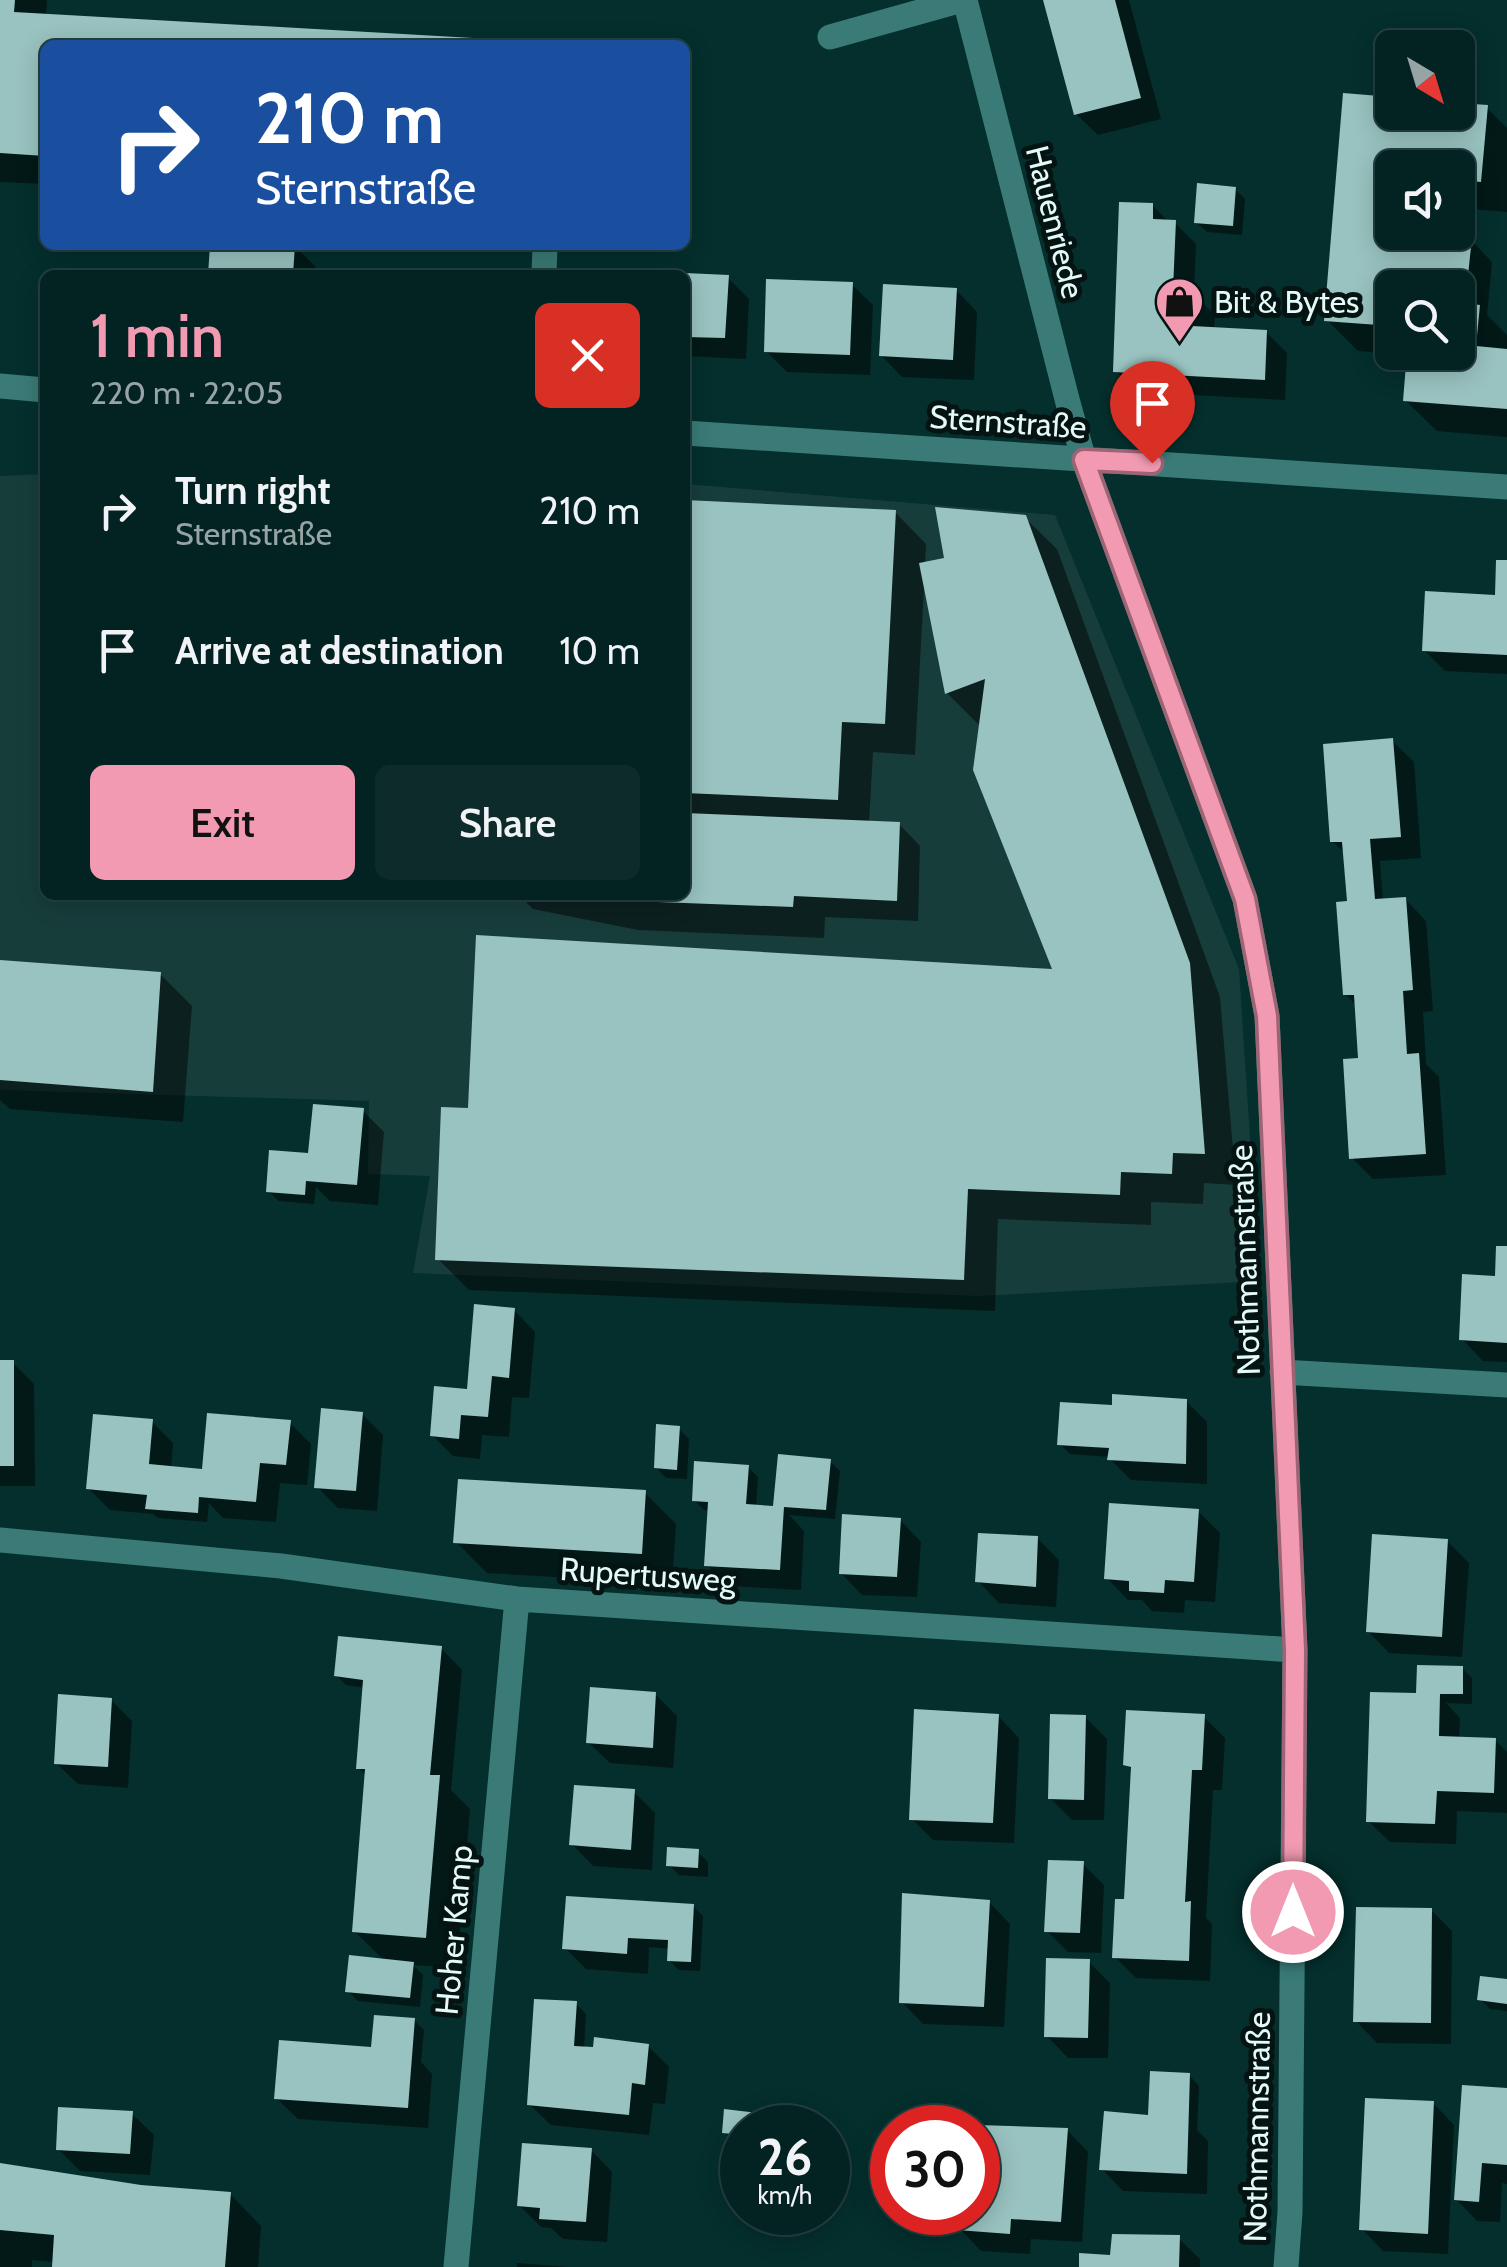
<!DOCTYPE html>
<html lang="en">
<head>
<meta charset="utf-8">
<style>
	:root { --surface:#032322; --page:#0d2b2a; --text:#f1f3f6; --muted:#97a4a5; --line:#244040; --accent:#f19ab1 }
	body { margin:0; font-family:Cabin,sans-serif; background:var(--page); color:var(--text); height:100vh; display:flex; flex-direction:column; font-size:38px; white-space:nowrap }
	* { box-sizing:border-box; margin:0 }
	p { font-size:32px; color:var(--muted) }
	.icon { flex:none; width:55px; height:55px; fill:none; stroke:currentColor; stroke-width:2; stroke-linecap:round; stroke-linejoin:round }
	.map { position:relative; flex:1; overflow:hidden }
	.sheet { position:absolute; left:40px; top:270px; width:650px; height:630px; display:flex; flex-direction:column; background:var(--surface); border-radius:15px; box-shadow:0 5px 25px #0003,0 0 0 2px var(--line) }
	.sheet>* { flex:none }
	.top-card { position:absolute; left:40px; top:40px; width:650px; height:210px; border-radius:15px; box-shadow:0 5px 25px #0003,0 0 0 2px var(--line); background:#1a4fa0; color:#fff; overflow:hidden }
	.needle { width:65px; rotate:142deg }
	.buttons { position:absolute; left:1375px; top:30px; display:grid; gap:20px }
	.buttons a { display:grid; place-items:center; width:100px; height:100px; border-radius:15px; background:var(--surface); box-shadow:0 5px 25px #0003,0 0 0 2px var(--line); font-size:50px }
	.speed { position:absolute; left:720px; top:2105px; display:flex; gap:20px; font-size:50px; font-weight:700; text-align:center }
	.speed>* { display:grid; place-content:center; width:130px; height:130px; border-radius:50%; background:var(--surface); box-shadow:0 5px 25px #0003,0 0 0 2px var(--line); line-height:1 }
	.speed small { font-size:25px; font-weight:400 }
	.speed .limit { border:15px solid #d22; background:#fff; color:#111 }
	.pin { position:absolute; display:grid; place-items:center; width:85px; height:85px; color:#fff; margin:-102px -42px; border-radius:50% 50% 50% 0; rotate:-45deg; box-shadow:0 0 10px #0007 }
	.pin .icon { rotate:45deg }
	.me { position:absolute; width:110px; margin:-55px; rotate:0deg; stroke-linejoin:round; filter:drop-shadow(0 0 8px #0008) }
	.turn { display:flex; align-items:center; gap:35px; height:210px; padding:0 50px; font-size:45px }
	.turn .icon { width:130px; height:130px; stroke-width:2.5 }
	.turn b { display:block; font-size:70px; line-height:85px }
	.round { display:grid; place-items:center; flex:none; width:105px; height:105px; border-radius:15px; background:var(--page) }
	.overview { display:flex; align-items:center; justify-content:space-between; height:170px; padding:0 50px }
	h1 { font-size:60px; font-weight:600; line-height:75px; color:var(--accent) }
	.button { display:flex; gap:20px; margin-top:auto; padding:20px 50px }
	.button a { flex:1; height:115px; border-radius:15px; background:var(--accent); color:#111; font-size:40px; font-weight:600; line-height:115px; text-align:center }
	.button a+a { background:var(--page); color:var(--text) }
	ul { padding:0; list-style:none }
	li { display:flex; align-items:center; gap:30px; height:140px; padding:0 50px }
	li div { flex:1 }
	li b { display:block; font-size:38px }
	li em { font-style:normal }
	.map>svg:first-child { display:block }
</style>
</head>
<body>
<div class="map">
<svg width="1507" height="2267" viewBox="0 0 1507 2267">
	<rect width="100%" height="100%" fill="#042f2d"/>
	<path fill="#173d3b" d="M 45,474 L 45,895 L 685,895 L 685,484 L 1055,515 L 1239,969 L 1255,1214 L 1242,1282 L 978,1296 L 413,1273 L 430,1176 L 368,1174 L 369,1101 L 0,1090 L 0,476 Z"/>
	<path fill="#0007" fill-rule="evenodd" d="M 0,0 L 47,0 L 46,16 L 472,41 L 476,45 L 45,45 L 45,184 L 0,182 Z
		M 1046,0 L 1129,0 L 1161,119 L 1098,135 L 1076,114 Z
		M 1346,96 L 1392,100 L 1392,112 L 1458,112 L 1458,105 L 1486,107 L 1507,128 L 1507,212 L 1458,208 L 1458,168 L 1392,168 L 1392,232 L 1418,232 L 1418,236 L 1471,240 L 1492,262 L 1487,315 L 1507,335 L 1507,437 L 1437,431 L 1405,400 L 1409,355 L 1358,351 L 1327,320 ZM 1392,288 L 1458,288 L 1458,352 L 1392,352 Z
		M 1235,189 L 1245,199 L 1242,235 L 1207,232 L 1196,222 Z
		M 1152,205 L 1169,222 L 1175,223 L 1196,244 L 1194,295 L 1215,315 L 1214,329 L 1266,332 L 1287,353 L 1285,400 L 1137,392 L 1116,371 Z
		M 212,245 L 294,245 L 315,266 L 315,275 L 211,275 Z
		M 685,276 L 728,278 L 749,299 L 746,359 L 685,356 Z
		M 851,284 L 873,305 L 870,375 L 787,372 L 766,351 Z
		M 956,290 L 977,312 L 974,380 L 902,377 L 881,355 Z
		M 685,502 L 895,512 L 926,544 L 925,565 L 947,560 L 1025,518 L 1057,549 L 1220,997 L 1236,1185 L 1204,1183 L 1203,1204 L 1151,1202 L 1151,1225 L 998,1219 L 995,1311 L 469,1290 L 438,1259 L 471,1111 L 1056,971 L 982,723 L 978,724 L 947,693 L 924,588 L 915,755 L 873,752 L 869,823 L 899,824 L 920,846 L 918,921 L 825,917 L 824,938 L 638,930 L 533,909 L 519,895 L 685,895 Z
		M 1507,563 L 1507,674 L 1445,671 L 1424,650 L 1497,597 Z
		M 1392,741 L 1414,762 L 1421,858 L 1380,861 L 1383,901 L 1405,899 L 1426,921 L 1433,1011 L 1423,1012 L 1426,1064 L 1439,1077 L 1446,1175 L 1373,1179 L 1352,1158 L 1361,1060 L 1357,1006 L 1345,994 L 1353,903 L 1346,854 L 1332,841 Z
		M 0,963 L 160,974 L 192,1006 L 183,1122 L 10,1109 L 0,1100 Z
		M 363,1111 L 384,1132 L 378,1205 L 330,1201 L 316,1187 L 314,1204 L 279,1201 L 268,1191 Z
		M 1507,1249 L 1507,1362 L 1483,1361 L 1462,1339 L 1498,1278 Z
		M 514,1310 L 535,1332 L 529,1398 L 512,1397 L 509,1437 L 482,1435 L 480,1459 L 453,1456 L 432,1435 L 469,1392 Z
		M 0,1363 L 13,1363 L 34,1384 L 35,1486 L 0,1486 Z
		M 1186,1401 L 1207,1422 L 1207,1484 L 1131,1480 L 1110,1459 L 1110,1457 L 1070,1454 L 1060,1444 L 1114,1408 Z
		M 362,1414 L 383,1435 L 377,1511 L 338,1508 L 317,1487 Z
		M 152,1422 L 173,1443 L 171,1469 L 204,1472 L 289,1422 L 311,1444 L 307,1485 L 280,1483 L 276,1522 L 223,1518 L 209,1503 L 207,1522 L 158,1518 L 153,1514 L 110,1510 L 89,1489 Z
		M 679,1429 L 689,1439 L 687,1479 L 666,1478 L 656,1467 Z
		M 830,1461 L 840,1471 L 835,1519 L 789,1515 L 804,1531 L 801,1590 L 728,1586 L 707,1565 L 710,1511 L 704,1510 L 694,1500 L 748,1467 L 758,1477 L 756,1508 L 780,1509 Z
		M 645,1493 L 676,1524 L 672,1584 L 487,1573 L 456,1542 Z
		M 1198,1511 L 1220,1533 L 1215,1602 L 1185,1600 L 1184,1613 L 1152,1611 L 1142,1600 L 1128,1600 L 1107,1578 Z
		M 900,1520 L 921,1542 L 917,1597 L 862,1595 L 841,1573 Z
		M 1037,1538 L 1059,1560 L 1056,1607 L 999,1603 L 978,1581 Z
		M 1447,1541 L 1469,1563 L 1462,1657 L 1389,1653 L 1368,1631 Z
		M 441,1648 L 462,1670 L 451,1790 L 470,1809 L 457,1968 L 413,1965 L 423,1975 L 420,2007 L 358,2001 L 348,1991 L 385,1961 L 354,1931 L 367,1776 L 358,1768 L 366,1688 L 346,1685 L 336,1675 Z
		M 1462,1668 L 1472,1678 L 1472,1704 L 1446,1703 L 1460,1718 L 1459,1739 L 1495,1740 L 1507,1752 L 1507,1813 L 1457,1811 L 1456,1844 L 1390,1842 L 1368,1821 L 1419,1696 Z
		M 655,1694 L 677,1716 L 673,1768 L 610,1763 L 588,1742 Z
		M 111,1700 L 132,1721 L 128,1788 L 78,1784 L 56,1763 Z
		M 998,1716 L 1019,1738 L 1014,1843 L 933,1840 L 912,1819 Z
		M 1085,1717 L 1107,1739 L 1104,1820 L 1072,1820 L 1050,1798 Z
		M 1204,1717 L 1225,1738 L 1222,1790 L 1213,1790 L 1206,1918 L 1212,1924 L 1210,1981 L 1136,1978 L 1115,1957 L 1127,1901 L 1134,1772 L 1126,1764 Z
		M 634,1792 L 655,1813 L 652,1870 L 593,1866 L 572,1844 Z
		M 698,1852 L 708,1862 L 708,1877 L 679,1875 L 669,1865 Z
		M 1083,1864 L 1104,1885 L 1101,1953 L 1068,1952 L 1047,1931 Z
		M 989,1902 L 1010,1924 L 1004,2027 L 923,2024 L 902,2002 Z
		M 693,1906 L 703,1916 L 700,1971 L 679,1970 L 669,1960 L 670,1949 L 649,1947 L 648,1974 L 586,1969 L 565,1948 Z
		M 1431,1910 L 1452,1931 L 1451,2044 L 1377,2043 L 1356,2021 Z
		M 1089,1962 L 1110,1983 L 1108,2058 L 1068,2058 L 1047,2036 Z
		M 1507,1982 L 1507,2011 L 1490,2009 L 1480,1999 Z
		M 576,2004 L 586,2014 L 584,2049 L 648,2046 L 669,2067 L 665,2104 L 653,2103 L 649,2135 L 551,2125 L 529,2104 Z
		M 414,2020 L 424,2030 L 421,2062 L 432,2074 L 428,2128 L 298,2119 L 276,2098 L 373,2050 Z
		M 1189,2075 L 1199,2086 L 1197,2130 L 1208,2141 L 1207,2194 L 1123,2191 L 1102,2169 Z
		M 1507,2091 L 1507,2184 L 1502,2183 L 1500,2222 L 1477,2221 L 1456,2199 Z
		M 1433,2103 L 1454,2125 L 1448,2254 L 1383,2251 L 1362,2229 Z
		M 132,2114 L 154,2135 L 150,2175 L 80,2171 L 58,2149 Z
		M 757,2115 L 767,2128 L 742,2128 L 742,2143 L 735,2142 L 724,2132 Z
		M 966,2127 L 1067,2130 L 1088,2152 L 1082,2242 L 1031,2239 L 1030,2254 L 981,2251 L 960,2229 L 978,2212 L 978,2128 Z
		M 591,2150 L 612,2172 L 607,2242 L 563,2239 L 551,2228 L 541,2227 L 519,2205 Z
		M 0,2166 L 141,2187 L 230,2194 L 261,2226 L 258,2267 L 54,2267 L 54,2262 L 32,2260 L 32,2267 L 0,2267 Z
		M 1178,2238 L 1200,2259 L 1200,2267 L 1082,2267 Z
		M 517,2263 L 568,2267 L 517,2267 Z"/>
	<path fill="#99c3c0" d="M 0,0 L 15,0 L 14,12 L 473,38 L 473,45 L 45,45 L 45,156 L 0,153 Z
		M 1043,0 L 1115,0 L 1141,98 L 1074,115 Z
		M 1343,93 L 1392,97 L 1392,112 L 1458,112 L 1458,103 L 1488,105 L 1481,182 L 1458,180 L 1458,168 L 1392,168 L 1392,175 L 1390,175 L 1385,231 L 1472,238 L 1465,303 L 1480,305 L 1476,346 L 1507,349 L 1507,409 L 1403,401 L 1407,352 L 1458,352 L 1458,288 L 1392,288 L 1392,326 L 1324,321 Z
		M 1197,183 L 1236,187 L 1233,226 L 1194,223 Z
		M 1119,202 L 1153,203 L 1153,219 L 1176,220 L 1173,290 L 1194,291 L 1192,326 L 1267,330 L 1265,380 L 1113,372 Z
		M 210,245 L 295,245 L 293,275 L 208,275 Z
		M 685,273 L 729,275 L 725,338 L 685,337 Z
		M 766,279 L 853,282 L 850,355 L 764,352 Z
		M 883,284 L 957,288 L 953,360 L 879,356 Z
		M 685,500 L 896,510 L 885,724 L 842,722 L 838,800 L 685,793 Z
		M 935,507 L 1026,515 L 1190,963 L 1205,1154 L 1173,1153 L 1172,1174 L 1121,1172 L 1120,1195 L 968,1189 L 964,1280 L 435,1260 L 441,1107 L 468,1108 L 476,935 L 1052,969 L 973,770 L 985,679 L 945,694 L 919,563 L 944,558 Z
		M 1496,560 L 1507,560 L 1507,655 L 1422,651 L 1425,591 L 1495,595 Z
		M 1393,738 L 1401,837 L 1370,839 L 1375,899 L 1406,897 L 1413,990 L 1403,991 L 1407,1054 L 1419,1053 L 1426,1154 L 1349,1159 L 1343,1059 L 1358,1058 L 1354,995 L 1343,995 L 1336,902 L 1347,901 L 1342,842 L 1330,842 L 1323,744 Z
		M 685,813 L 900,822 L 897,901 L 794,896 L 793,907 L 605,900 L 590,897 L 590,895 L 685,895 Z
		M 0,960 L 161,972 L 153,1092 L 0,1080 Z
		M 313,1104 L 364,1108 L 357,1185 L 306,1181 L 305,1195 L 266,1192 L 269,1150 L 308,1153 Z
		M 1496,1246 L 1507,1246 L 1507,1343 L 1459,1340 L 1462,1274 L 1495,1276 Z
		M 474,1304 L 515,1308 L 509,1378 L 492,1376 L 488,1417 L 461,1415 L 459,1439 L 430,1436 L 434,1386 L 467,1389 Z
		M 0,1360 L 14,1360 L 14,1466 L 0,1466 Z
		M 1112,1394 L 1187,1399 L 1186,1464 L 1107,1460 L 1109,1448 L 1057,1445 L 1060,1402 L 1112,1405 Z
		M 321,1408 L 363,1412 L 356,1491 L 314,1488 Z
		M 207,1413 L 291,1420 L 286,1465 L 260,1463 L 256,1502 L 199,1497 L 198,1513 L 145,1509 L 147,1495 L 86,1489 L 93,1414 L 153,1419 L 149,1464 L 202,1469 Z
		M 656,1424 L 680,1426 L 677,1470 L 654,1468 Z
		M 778,1454 L 831,1459 L 826,1510 L 784,1507 L 780,1570 L 704,1566 L 708,1502 L 692,1501 L 694,1461 L 749,1465 L 746,1504 L 773,1506 Z
		M 458,1479 L 646,1490 L 642,1554 L 453,1543 Z
		M 1109,1503 L 1199,1509 L 1194,1582 L 1165,1580 L 1164,1593 L 1129,1591 L 1129,1581 L 1104,1579 Z
		M 842,1514 L 901,1518 L 897,1577 L 839,1574 Z
		M 978,1533 L 1038,1536 L 1036,1587 L 975,1582 Z
		M 1372,1534 L 1448,1539 L 1442,1637 L 1366,1632 Z
		M 338,1636 L 442,1646 L 430,1775 L 440,1775 L 426,1938 L 352,1932 L 365,1769 L 356,1769 L 363,1680 L 334,1676 Z
		M 1417,1665 L 1463,1666 L 1463,1694 L 1440,1694 L 1439,1736 L 1496,1738 L 1494,1793 L 1437,1791 L 1435,1824 L 1366,1822 L 1370,1692 L 1416,1693 Z
		M 590,1687 L 656,1692 L 653,1748 L 586,1743 Z
		M 58,1694 L 112,1698 L 108,1767 L 54,1764 Z
		M 914,1709 L 999,1714 L 993,1823 L 909,1820 Z
		M 1126,1710 L 1205,1714 L 1202,1770 L 1192,1770 L 1185,1902 L 1191,1901 L 1189,1961 L 1112,1958 L 1115,1899 L 1124,1899 L 1131,1767 L 1123,1765 Z
		M 1050,1714 L 1086,1715 L 1084,1800 L 1048,1799 Z
		M 574,1785 L 635,1789 L 631,1850 L 569,1845 Z
		M 667,1847 L 699,1849 L 698,1868 L 666,1866 Z
		M 1048,1860 L 1084,1861 L 1080,1933 L 1044,1932 Z
		M 902,1893 L 990,1900 L 984,2007 L 899,2003 Z
		M 566,1896 L 694,1904 L 691,1962 L 667,1961 L 668,1940 L 628,1938 L 627,1954 L 562,1949 Z
		M 1356,1907 L 1432,1908 L 1431,2023 L 1353,2022 Z
		M 349,1955 L 414,1962 L 410,1998 L 345,1992 Z
		M 1046,1958 L 1090,1959 L 1088,2038 L 1044,2037 Z
		M 1480,1976 L 1507,1979 L 1507,2004 L 1477,2000 Z
		M 534,1999 L 577,2001 L 574,2046 L 593,2047 L 594,2037 L 649,2044 L 645,2085 L 632,2083 L 629,2115 L 527,2105 Z
		M 374,2015 L 415,2018 L 408,2108 L 274,2099 L 279,2040 L 371,2047 Z
		M 1150,2071 L 1190,2073 L 1187,2174 L 1099,2170 L 1104,2111 L 1148,2115 Z
		M 1462,2085 L 1507,2088 L 1507,2165 L 1482,2163 L 1479,2202 L 1454,2200 Z
		M 1365,2098 L 1434,2101 L 1428,2234 L 1359,2230 Z
		M 58,2107 L 133,2111 L 130,2154 L 56,2150 Z
		M 724,2109 L 758,2113 L 757,2128 L 742,2128 L 742,2135 L 722,2133 Z
		M 978,2125 L 1068,2128 L 1061,2222 L 1011,2219 L 1010,2234 L 957,2230 L 958,2212 L 978,2212 Z
		M 522,2143 L 592,2148 L 586,2222 L 539,2219 L 540,2208 L 517,2206 Z
		M 0,2163 L 141,2185 L 231,2192 L 225,2267 L 52,2267 L 54,2235 L 0,2230 Z
		M 1112,2234 L 1180,2235 L 1179,2267 L 1079,2267 L 1079,2253 L 1110,2255 Z"/>
	<g fill="none" stroke-linecap="round" stroke-linejoin="round">
		<path stroke="#3a7b77" stroke-width="25" d="M 965,0 L 1068,403 L 1084,460 L 1245,899 L 1267,1016 L 1295,1650 L 1290,2212 L 1286,2267
			M 830,37 L 962,0
			M 544,275 L 545,245
			M 0,386 L 45,390
			M 685,433 L 1507,487
			M 1282,1372 L 1507,1385
			M 0,1540 L 281,1566 L 517,1599 L 1295,1650
			M 456,2267 L 517,1599"/>
	</g>
	<g fill="none" stroke-linecap="round" stroke-linejoin="round">
		<defs>
			<path id="route" d="M 1152,463 L 1084,460 L 1245,899 L 1267,1016 L 1295,1650 L 1293,1912"/>
		</defs>
		<use href="#route" stroke="#9d6473" stroke-width="25"/>
		<use href="#route" stroke="#f19ab1" stroke-width="18"/>
	</g>
	<defs>
		<symbol id="shop-pin" viewBox="-11 -11 22 30"><path d="M0 17L-7.5 6A9.5 9.5 0 1 1 7.5 6Z" fill="#f19ab1" stroke="#051413"/><path d="M-5-2.5h2.3a2.7 3.5 0 0 1 5.4 0H5L5.5 6h-11ZM-1.5-2.5h3a1.5 2.3 0 0 0-3 0Z" fill="#111"/></symbol>
	</defs>
	<g fill-rule="evenodd">
		<use href="#shop-pin" x="1152" y="274" width="55" height="75"/>
	</g>
	<g text-anchor="middle" stroke-width="10" stroke-linejoin="round" paint-order="stroke">
		<g font-size="32" fill="#e4faf8" stroke="#051413">
			<text transform="translate(1055 222) rotate(76)" y="11">Hauenriede</text>
			<text transform="translate(1008 422) rotate(4)" y="11">Sternstraße</text>
			<text transform="translate(1245 1260) rotate(-92)" y="11">Nothmannstraße</text>
			<text transform="translate(648 1575) rotate(4)" y="11">Rupertusweg</text>
			<text transform="translate(454 1930) rotate(-85)" y="11">Hoher Kamp</text>
			<text transform="translate(1257 2127) rotate(-89)" y="11">Nothmannstraße</text>
		</g>
		<g font-size="32" fill="#e4faf8" stroke="#051413" text-anchor="start">
			<text x="1214" y="313">Bit &amp; Bytes</text>
		</g>
	</g>
</svg>
<div class="buttons">
<a><svg class="needle" viewBox="-14 -14 28 28"><path d="M0-13l5 13h-10z" fill="#e53935"/><path d="M0 13l5-13h-10z" fill="#97a4a5"/></svg></a>
<a><svg class="icon" aria-label="sound" viewBox="0 0 24 24"><path d="M4 9h4l5-4v14l-5-4H4zM17 9q2 3 0 6"/></svg></a>
<a><svg class="icon" aria-label="search" viewBox="0 0 24 24"><circle cx="10" cy="10" r="6"/><path d="M15 15l6 6"/></svg></a>
</div>
<div class="speed"><div>26<small>km/h</small></div><div class="limit">30</div></div>
<div class="pin" style="left:1152px;top:463px;background:#d93025"><svg class="icon" aria-label="arrive" viewBox="0 0 24 24"><path d="M6 21V4h12l-3 4 3 4H6"/></svg></div>
<svg class="me" style="left:1293px;top:1912px" viewBox="-20 -20 40 40"><circle r="17" fill="#f19ab1" stroke="#fff" stroke-width="3"/><path d="M0-11L8 9 0 5-8 9z" fill="#fff"/></svg>
<div class="top-card">
<div class="turn"><svg class="icon" aria-label="right" viewBox="0 0 24 24"><path d="M7 20v-9h11M14 6l5 5-5 5"/></svg><div><b>210 m</b>Sternstraße</div></div>
</div>
<section class="sheet">
<div class="overview"><div><h1>1 min</h1><p>220 m · 22:05</p></div><a class="round" style="background:#d93025;color:#fff"><svg class="icon" aria-label="close" viewBox="0 0 24 24"><path d="M6 6l12 12M18 6L6 18"/></svg></a></div>
<ul>
<li><svg class="icon" aria-label="right" viewBox="0 0 24 24"><path d="M7 20v-9h11M14 6l5 5-5 5"/></svg><div><b>Turn right</b><p>Sternstraße</p></div><em>210 m</em></li>
<li><svg class="icon" aria-label="arrive" viewBox="0 0 24 24"><path d="M6 21V4h12l-3 4 3 4H6"/></svg><div><b>Arrive at destination</b></div><em>10 m</em></li>
</ul>
<div class="button"><a>Exit</a><a>Share</a></div>
</section>
</div>
</body>
</html>
